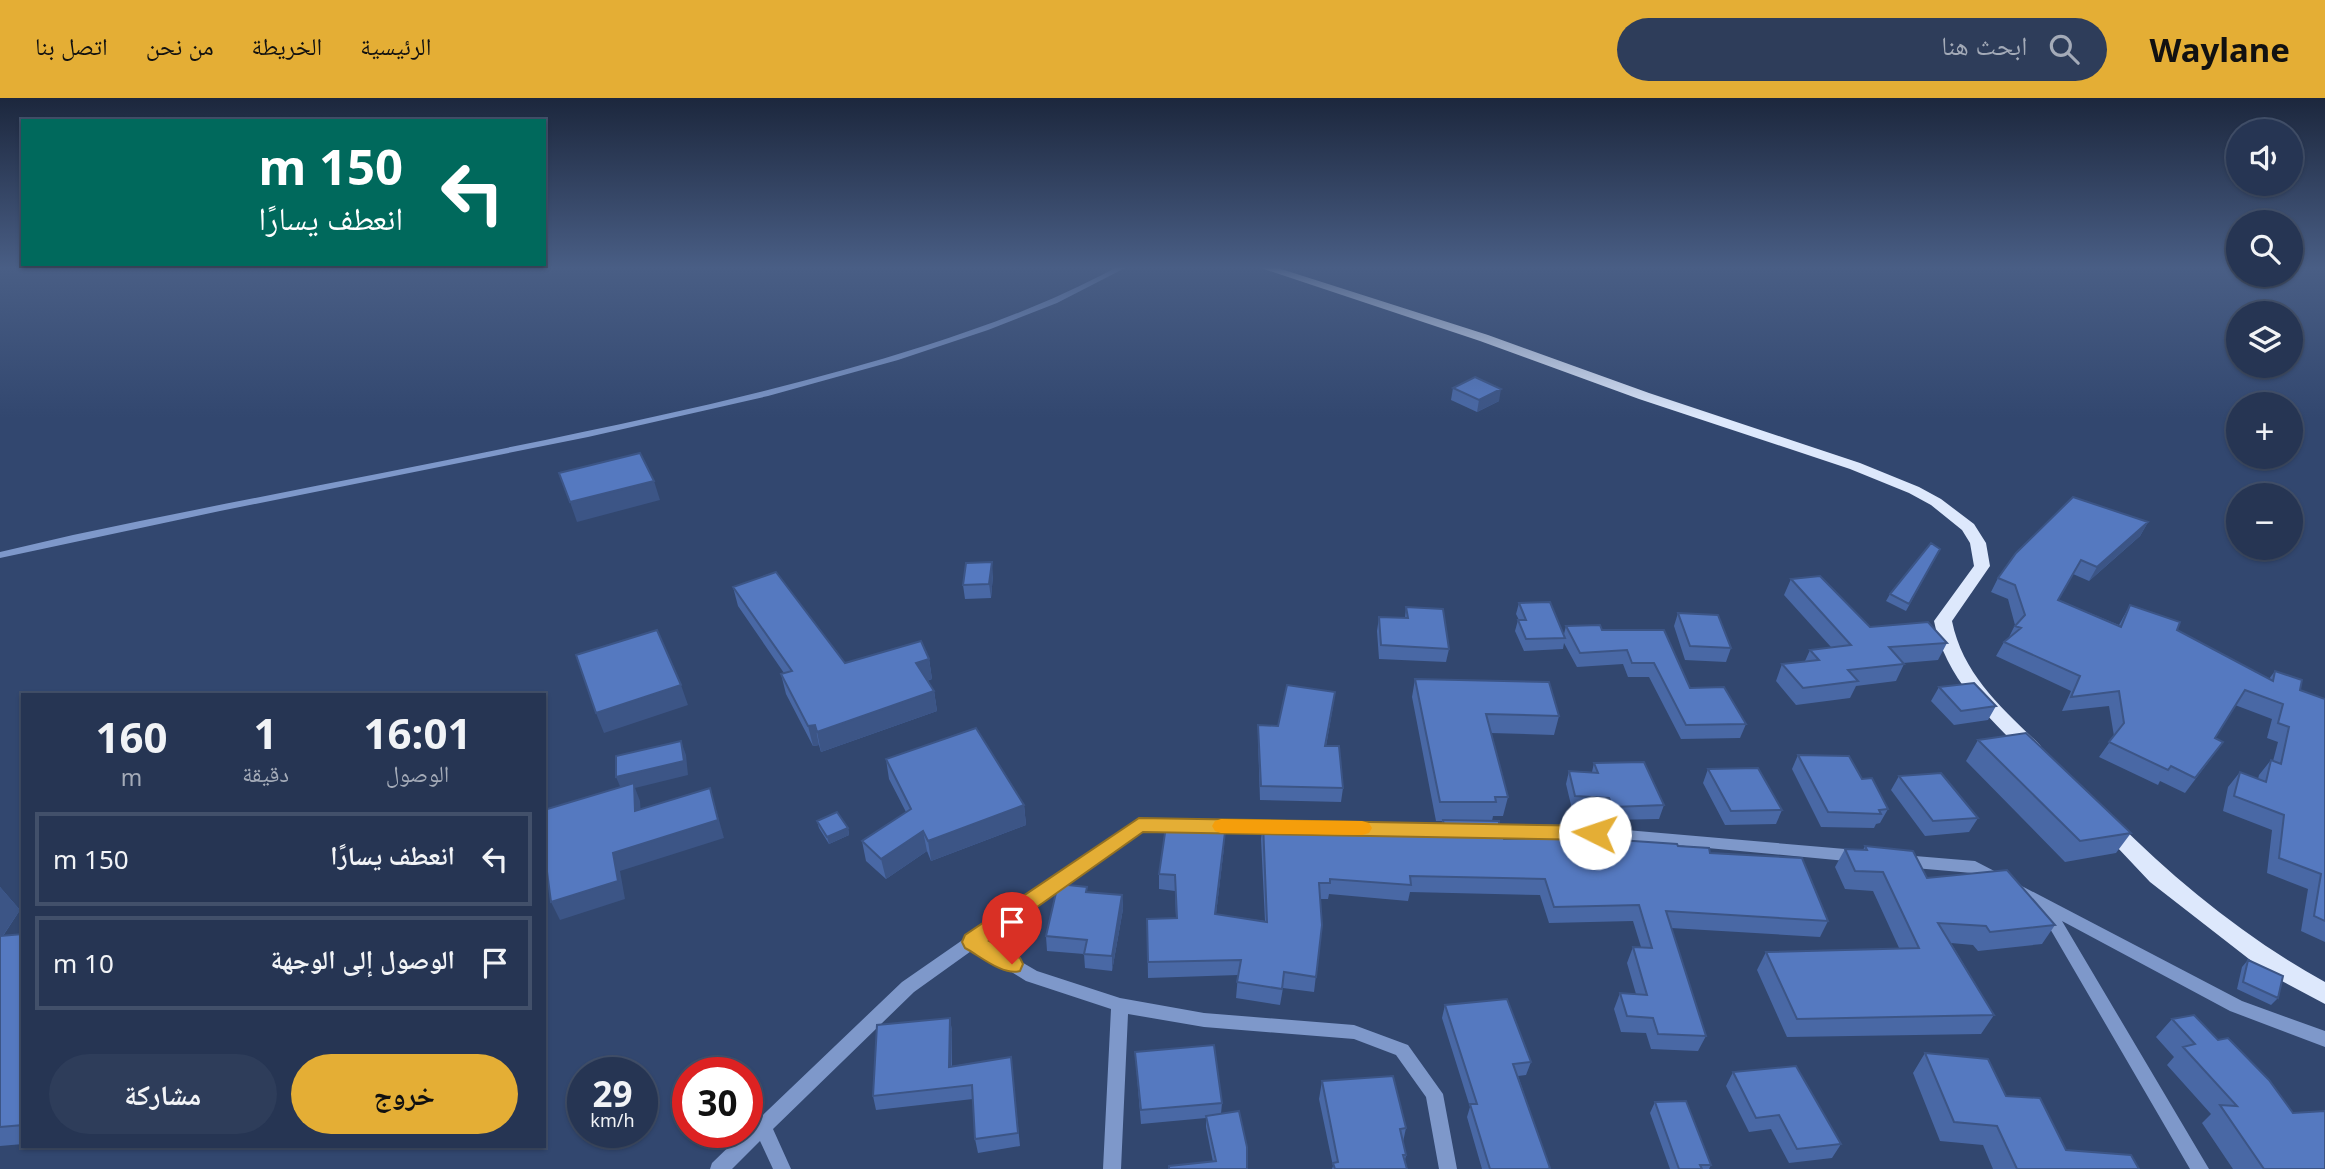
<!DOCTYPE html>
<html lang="ar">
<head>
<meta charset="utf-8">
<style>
	:root { --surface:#263553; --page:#2e3d5a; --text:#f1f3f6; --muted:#a4abb8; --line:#42506a; --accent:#e4ae35 }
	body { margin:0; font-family:"Noto Sans","Noto Naskh Arabic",sans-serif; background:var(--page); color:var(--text); direction:rtl; height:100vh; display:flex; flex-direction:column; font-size:26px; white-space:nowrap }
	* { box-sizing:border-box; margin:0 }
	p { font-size:23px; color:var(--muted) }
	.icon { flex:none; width:38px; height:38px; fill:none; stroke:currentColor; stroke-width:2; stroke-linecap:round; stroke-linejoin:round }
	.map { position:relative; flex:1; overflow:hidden; direction:ltr }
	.panel { position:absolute; left:21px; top:595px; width:525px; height:455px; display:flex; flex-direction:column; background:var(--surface); border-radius:0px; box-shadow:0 2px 5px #0004,0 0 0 2px var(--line); direction:rtl }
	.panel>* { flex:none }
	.guide { position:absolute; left:21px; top:21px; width:525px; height:147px; border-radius:0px; box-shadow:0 2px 5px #0004,0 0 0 2px var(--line); direction:rtl; background:#00695c; color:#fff; overflow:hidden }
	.buttons { position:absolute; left:2226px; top:21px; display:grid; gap:14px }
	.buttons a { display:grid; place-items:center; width:77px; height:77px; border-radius:50%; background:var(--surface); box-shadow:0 2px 5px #0004,0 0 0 2px var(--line); font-size:35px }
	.speed { position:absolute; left:567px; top:959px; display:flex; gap:14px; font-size:35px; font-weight:700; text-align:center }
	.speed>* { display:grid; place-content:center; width:91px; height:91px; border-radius:50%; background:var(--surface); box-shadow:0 2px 5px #0004,0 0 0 2px var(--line); line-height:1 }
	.speed small { font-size:18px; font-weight:400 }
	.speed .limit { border:10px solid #d22; background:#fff; color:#111 }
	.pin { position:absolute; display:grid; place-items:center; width:60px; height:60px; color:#fff; margin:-72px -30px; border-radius:50% 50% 50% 0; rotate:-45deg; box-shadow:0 0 7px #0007 }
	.pin .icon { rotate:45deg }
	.me { position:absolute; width:77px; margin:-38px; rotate:274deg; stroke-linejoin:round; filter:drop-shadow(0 0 5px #0008) }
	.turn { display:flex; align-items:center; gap:24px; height:147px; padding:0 28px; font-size:32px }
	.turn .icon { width:91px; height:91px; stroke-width:2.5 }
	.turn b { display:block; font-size:49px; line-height:60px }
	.eta { display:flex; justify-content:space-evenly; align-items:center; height:119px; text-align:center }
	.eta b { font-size:42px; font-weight:700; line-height:49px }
	.cta { display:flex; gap:14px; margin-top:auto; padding:14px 28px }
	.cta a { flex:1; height:80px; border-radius:42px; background:var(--accent); color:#111; font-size:28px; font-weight:700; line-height:80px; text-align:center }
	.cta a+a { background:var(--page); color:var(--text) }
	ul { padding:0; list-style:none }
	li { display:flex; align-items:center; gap:21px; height:94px; margin:0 14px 10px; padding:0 14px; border:4px solid var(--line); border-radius:0px }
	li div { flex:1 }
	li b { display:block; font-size:26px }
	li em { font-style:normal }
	header { display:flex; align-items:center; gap:42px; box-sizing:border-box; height:98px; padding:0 35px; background:var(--accent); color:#111 }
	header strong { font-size:33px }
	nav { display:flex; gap:38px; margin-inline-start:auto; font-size:24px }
	.search { width:490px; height:63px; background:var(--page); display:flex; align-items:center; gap:18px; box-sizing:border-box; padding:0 24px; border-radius:38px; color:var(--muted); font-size:26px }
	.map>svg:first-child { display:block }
</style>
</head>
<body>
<header>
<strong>Waylane</strong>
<div class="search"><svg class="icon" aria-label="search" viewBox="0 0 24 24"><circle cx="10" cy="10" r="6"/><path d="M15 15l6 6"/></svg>ابحث هنا</div>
<nav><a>الرئيسية</a><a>الخريطة</a><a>من نحن</a><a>اتصل بنا</a></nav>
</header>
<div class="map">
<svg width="2325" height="1071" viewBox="0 0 2325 1071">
	<rect width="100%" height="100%" fill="#32476f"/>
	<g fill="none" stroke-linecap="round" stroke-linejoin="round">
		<path fill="#7e98ca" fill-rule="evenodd" d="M 1115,170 L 1125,170 L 1057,205 L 988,232 L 898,262 L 768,298 L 588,339 L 220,413 L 0,460 L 0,454 L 73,437 C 267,396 463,361 657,318 C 747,298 836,276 924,248 C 990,227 1054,203 1115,170 Z
			M 1139,722 L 1277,724 L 1282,725 L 1284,729 L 1282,733 L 1277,734 L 1142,732 L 986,843 L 1037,873 L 1120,900 L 1204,915 L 1354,927 L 1408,947 L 1443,996 L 1457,1071 L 1439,1071 L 1426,999 L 1396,957 L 1354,941 L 1204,929 L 1128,916 L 1121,1071 L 1103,1071 L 1111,911 L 1026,883 L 974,851 L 914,894 L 773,1031 L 791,1071 L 773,1071 L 760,1043 L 732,1071 L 710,1071 L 712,1065 L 744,1034 L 747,1034 L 747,1032 L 902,884 L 1134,723 Z
			M 1309,724 L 1455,726 L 1460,727 L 1462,731 L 1460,735 L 1455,736 L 1309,734 L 1304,733 L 1302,729 L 1304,725 Z
			M 1484,726 L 1568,727 L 1857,752 L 1862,754 L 1864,758 L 1862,762 L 1857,764 L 1568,737 L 1484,736 L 1479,735 L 1477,731 L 1479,727 Z
			M 1903,757 L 1975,763 L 2002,777 L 2005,781 L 2002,785 L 1997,787 L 1972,775 L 1903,769 L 1898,767 L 1896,763 L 1898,759 Z
			M 2016,785 L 2242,903 L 2325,933 L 2325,949 L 2230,913 L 2062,823 L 2209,1071 L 2190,1071 L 2038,810 L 2011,795 L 2008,791 L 2011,787 Z"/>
		<path fill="#dde8fc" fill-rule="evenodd" d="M 1261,170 L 1278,170 L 1488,237 L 1649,295 L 1860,365 L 1919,389 L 1941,401 L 1974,426 L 1986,445 L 1990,468 L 1952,523 C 1963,577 2002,610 2040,647 L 2043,652 L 2040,657 L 2026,657 C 1987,617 1945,580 1934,523 L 1974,468 L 1970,445 L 1962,432 L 1931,407 L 1909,395 L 1850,371 L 1639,301 L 1480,243 Z
			M 2107,718 L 2114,721 C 2177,784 2247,841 2325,884 L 2325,906 L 2267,875 L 2150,784 L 2100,731 L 2097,726 L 2100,721 Z"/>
	</g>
	<path fill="#4968a5" d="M 1453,290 L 1499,303 L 1477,314 L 1451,302 Z
		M 2148,424 L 2140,438 L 2089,483 L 2073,476 L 2058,502 L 2119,527 L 2130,507 L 2269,581 L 2275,573 L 2300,592 L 2325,601 L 2325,844 L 2301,833 L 2308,791 L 2267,775 L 2272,732 L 2223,713 L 2228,689 L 2240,674 L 2258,681 L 2259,677 L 2271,662 L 2273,663 L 2278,644 L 2267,640 L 2272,621 L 2235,607 L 2215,640 L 2212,659 L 2185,695 L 2160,683 L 2158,687 L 2099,659 L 2114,638 L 2109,608 L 2062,613 L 2071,593 L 1996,558 L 2004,544 L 2008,541 L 2015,527 L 2008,501 L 1991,494 L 1998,480 Z
		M 1940,451 L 1906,513 L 1886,503 L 1890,496 Z
		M 993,477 L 991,500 L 965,501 L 963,487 Z
		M 1791,481 L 1870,529 L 1947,545 L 1938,562 L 1903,565 L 1904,566 L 1896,583 L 1856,588 L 1850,600 L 1796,607 L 1776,583 L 1782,566 L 1805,563 L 1810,552 L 1831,549 L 1784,497 Z
		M 733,489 L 845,565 L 929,561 L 932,581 L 927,583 L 934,593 L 937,613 L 821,654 L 819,647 L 813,648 L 786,596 L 781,576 L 784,575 L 738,508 Z
		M 1519,505 L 1564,536 L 1566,528 L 1602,532 L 1746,626 L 1740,640 L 1681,641 L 1649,579 L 1628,579 L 1623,566 L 1577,569 L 1564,545 L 1563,551 L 1524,553 L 1515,533 L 1518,522 L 1519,522 L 1516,516 Z
		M 1406,509 L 1449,551 L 1446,564 L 1379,561 L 1377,533 L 1379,519 L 1405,520 Z
		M 1678,515 L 1731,550 L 1726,564 L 1685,562 L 1674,528 Z
		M 1415,581 L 1559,618 L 1554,637 L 1491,635 L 1508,699 L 1503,718 L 1493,718 L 1492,723 L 1499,735 L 1504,741 L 1678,748 L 1710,755 L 1828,823 L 1820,839 L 1671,830 L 1706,938 L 1698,953 L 1651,951 L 1646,935 L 1621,934 L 1614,911 L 1620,895 L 1636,896 L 1627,865 L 1633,849 L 1641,849 L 1633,823 L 1549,825 L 1540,797 L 1410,794 L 1408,803 L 1329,796 L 1328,801 L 1320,801 L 1322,827 L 1314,894 L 1283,890 L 1280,907 L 1236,900 L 1238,877 L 1148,880 L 1147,821 L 1176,820 L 1175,793 L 1159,791 L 1159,776 L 1224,749 L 1216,816 L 1265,823 L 1261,741 L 1263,725 L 1434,738 L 1435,735 L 1440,735 L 1442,723 L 1436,723 L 1412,599 Z
		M 1939,589 L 1996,608 L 1988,622 L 1954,627 L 1931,603 Z
		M 1333,608 L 1326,648 L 1343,690 L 1341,704 L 1260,702 L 1258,641 L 1258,627 L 1278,628 Z
		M 1978,642 L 2131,735 L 2116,755 L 2065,764 L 1966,663 Z
		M 1798,657 L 1862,681 L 1888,711 L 1880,725 L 1876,726 L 1874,730 L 1821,729 L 1792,671 Z
		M 886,661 L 1024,707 L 1026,727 L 931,763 L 927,753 L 886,781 L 866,763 L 862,743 L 906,714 L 889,681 Z
		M 1594,665 L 1664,707 L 1659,721 L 1609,722 L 1605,713 L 1572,711 L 1566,686 L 1569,673 L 1592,674 Z
		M 1708,671 L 1782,712 L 1776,726 L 1725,727 L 1703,685 Z
		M 1899,678 L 1978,720 L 1969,734 L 1925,738 L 1891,692 Z
		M 817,723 L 848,730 L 849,737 L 829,746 L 819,730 Z
		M 1865,748 L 1927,780 L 2055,827 L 2042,846 L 1978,853 L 1973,847 L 1951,845 L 1994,917 L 1981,936 L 1787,939 L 1757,872 L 1766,854 L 1900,852 L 1873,793 L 1845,791 L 1835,769 L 1845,751 L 1863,752 Z
		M 0,789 L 20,812 L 3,838 L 23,836 L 23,1046 L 0,1048 Z
		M 1088,794 L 1122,797 L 1123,811 L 1112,873 L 1085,870 L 1084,856 L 1047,853 L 1046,838 Z
		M 2248,862 L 2278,900 L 2271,907 L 2237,891 L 2242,869 Z
		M 1445,907 L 1531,964 L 1526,977 L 1518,978 L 1550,1071 L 1482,1071 L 1467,1019 L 1470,1009 L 1442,920 Z
		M 950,920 L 952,934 L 952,968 L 1011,959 L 1020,1048 L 978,1055 L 975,1041 L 973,1001 L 876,1012 L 873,998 Z
		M 2172,921 L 2218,942 L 2293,1015 L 2325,1071 L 2233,1071 L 2202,1025 L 2211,1016 L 2167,967 L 2174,959 L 2156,939 Z
		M 1135,954 L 1222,1005 L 1221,1016 L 1247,1071 L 1213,1064 L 1206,1029 L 1206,1020 L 1141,1026 Z
		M 1925,955 L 2006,998 L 2066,1052 L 2139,1071 L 1993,1071 L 1983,1047 L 1940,1043 L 1913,975 Z
		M 1733,974 L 1841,1046 L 1832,1060 L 1789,1065 L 1771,1031 L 1749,1034 L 1726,988 Z
		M 1322,983 L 1406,1030 L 1403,1044 L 1406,1057 L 1405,1062 L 1407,1071 L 1332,1071 L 1333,1068 L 1319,1001 Z
		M 1655,1004 L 1711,1067 L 1709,1071 L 1670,1071 L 1650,1015 Z"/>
	<path fill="#3c5586" d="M 1501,291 L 1499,303 L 1477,314 L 1479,302 Z
		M 654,383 L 660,402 L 577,424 L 570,404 Z
		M 2148,424 L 2140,438 L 2089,483 L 2097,469 Z
		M 992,464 L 993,477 L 991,500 L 989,486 Z
		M 929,561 L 932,581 L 919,585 L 916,565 Z
		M 681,587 L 688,607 L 604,635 L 596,615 Z
		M 934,593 L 937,613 L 821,654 L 817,634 Z
		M 815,627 L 819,647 L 813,648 L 808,628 Z
		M 681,643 L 686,657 L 688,677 L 635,690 L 640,703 L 642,731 L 622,693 L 616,679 Z
		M 710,690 L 724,740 L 620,773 L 625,801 L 560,822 L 551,804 L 613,755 Z
		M 1024,707 L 1026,727 L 931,763 L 928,743 Z
		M 848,730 L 849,737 L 829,746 L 827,739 Z
		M 923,733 L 927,753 L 886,781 L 881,761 Z
		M 1225,734 L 1224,749 L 1214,832 L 1215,816 Z
		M 0,789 L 20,812 L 0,842 Z
		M 1122,797 L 1123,811 L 1112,873 L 1112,858 Z
		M 950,920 L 952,934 L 951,983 L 949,969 Z"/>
	<path fill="#5579c0" stroke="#3c5586" stroke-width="2" d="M 1475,279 L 1501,291 L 1479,302 L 1453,290 Z
		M 640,355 L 654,383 L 570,404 L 559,375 Z
		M 2073,399 L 2148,424 L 2097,469 L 2081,462 L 2058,502 L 2121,529 L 2130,507 L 2180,524 L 2177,532 L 2273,583 L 2275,573 L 2302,582 L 2300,592 L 2325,601 L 2325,823 L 2314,818 L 2321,776 L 2279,760 L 2284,717 L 2234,698 L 2240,674 L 2266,684 L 2271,662 L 2281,666 L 2289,629 L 2278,625 L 2283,606 L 2245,592 L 2215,640 L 2223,644 L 2195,680 L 2171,668 L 2168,672 L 2109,644 L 2124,625 L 2119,593 L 2071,599 L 2080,578 L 2004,544 L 2021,530 L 2015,528 L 2025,517 L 2015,487 L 1998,480 L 2016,455 Z
		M 1931,445 L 1940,451 L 1909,506 L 1890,496 Z
		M 992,464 L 989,486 L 963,487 L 966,465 Z
		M 776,474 L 845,565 L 921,543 L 929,561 L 916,565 L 934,593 L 817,634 L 815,627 L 808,628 L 781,576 L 792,573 L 733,489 Z
		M 1820,478 L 1870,529 L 1928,524 L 1947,545 L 1889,549 L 1904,566 L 1848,572 L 1858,583 L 1803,590 L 1782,566 L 1819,562 L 1810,552 L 1851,547 L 1791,481 Z
		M 1550,504 L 1565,540 L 1526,541 L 1518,522 L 1526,522 L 1519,505 Z
		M 1406,509 L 1443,511 L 1449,551 L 1381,547 L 1379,519 L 1408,520 Z
		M 1678,515 L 1718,517 L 1731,550 L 1690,548 Z
		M 1600,527 L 1602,532 L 1664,532 L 1690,590 L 1724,589 L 1746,626 L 1686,627 L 1654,565 L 1632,565 L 1627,552 L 1580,555 L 1566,528 Z
		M 657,532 L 681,587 L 596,615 L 576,557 Z
		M 1415,581 L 1549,584 L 1559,618 L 1486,616 L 1508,699 L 1495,699 L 1496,704 L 1440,704 Z
		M 1974,585 L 1996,608 L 1961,613 L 1939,589 Z
		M 1287,587 L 1335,594 L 1325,648 L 1339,648 L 1343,690 L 1261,688 L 1258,627 L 1278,628 Z
		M 976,630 L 1024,707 L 928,743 L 923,733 L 881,761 L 862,743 L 911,711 L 886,661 Z
		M 2026,635 L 2131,735 L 2080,743 L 1978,642 Z
		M 681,643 L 684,663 L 616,679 L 616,658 Z
		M 1798,657 L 1849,658 L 1862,681 L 1872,680 L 1888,711 L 1879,712 L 1881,716 L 1828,714 Z
		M 1644,664 L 1664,707 L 1613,709 L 1609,700 L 1575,698 L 1569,673 L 1598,675 L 1594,665 Z
		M 1758,670 L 1782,712 L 1731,713 L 1708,671 Z
		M 1941,675 L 1978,720 L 1933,723 L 1899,678 Z
		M 634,685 L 635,713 L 710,690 L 718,722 L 613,755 L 618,783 L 551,804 L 544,751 L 544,712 Z
		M 837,714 L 848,730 L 827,739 L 817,723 Z
		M 1443,722 L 1499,723 L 1499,735 L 1503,735 L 1504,741 L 1575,739 L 1677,746 L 1678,748 L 1709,750 L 1710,755 L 1802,760 L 1828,823 L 1666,813 L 1706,938 L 1658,936 L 1653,920 L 1627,918 L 1620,895 L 1647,897 L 1633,849 L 1652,850 L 1639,807 L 1554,809 L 1545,781 L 1410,778 L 1411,787 L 1330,781 L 1330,785 L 1319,785 L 1322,827 L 1316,879 L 1284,874 L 1282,891 L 1237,884 L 1241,862 L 1148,864 L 1147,821 L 1177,820 L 1175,777 L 1159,776 L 1166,728 L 1225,734 L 1215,816 L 1267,824 L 1263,725 L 1325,727 L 1325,729 L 1436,738 L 1435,735 L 1445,735 Z
		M 1865,748 L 1913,753 L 1927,780 L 2007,772 L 2055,827 L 1990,834 L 1986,828 L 1938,825 L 1994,917 L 1797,921 L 1766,854 L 1919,850 L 1883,774 L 1855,773 L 1845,751 L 1867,752 Z
		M 1058,786 L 1087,789 L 1086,794 L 1122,797 L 1112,858 L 1084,856 L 1087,842 L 1046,838 Z
		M 23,836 L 23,1027 L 0,1029 L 0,838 Z
		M 2248,862 L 2283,878 L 2278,900 L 2243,884 Z
		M 1507,901 L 1531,964 L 1513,966 L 1550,1070 L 1548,1071 L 1490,1071 L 1470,1006 L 1477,1006 L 1445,907 Z
		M 2194,917 L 2218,942 L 2228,940 L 2269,982 L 2293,1015 L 2325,1013 L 2325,1071 L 2264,1071 L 2220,1007 L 2237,1008 L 2183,949 L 2195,946 L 2172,921 Z
		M 950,920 L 949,969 L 1011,959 L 1018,1035 L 975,1041 L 972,987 L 873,998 L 877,927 Z
		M 1214,947 L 1222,1005 L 1141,1012 L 1135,954 Z
		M 1925,955 L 1988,961 L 2006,998 L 2040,1000 L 2066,1052 L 2131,1057 L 2139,1071 L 2017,1071 L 1997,1028 L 1954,1024 Z
		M 1796,968 L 1841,1046 L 1797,1051 L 1779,1017 L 1756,1020 L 1733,974 Z
		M 1393,978 L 1406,1030 L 1400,1031 L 1406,1057 L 1403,1057 L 1407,1071 L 1335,1071 L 1333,1065 L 1338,1064 L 1322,983 Z
		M 1686,1003 L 1711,1067 L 1700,1067 L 1702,1071 L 1679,1071 L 1655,1004 Z
		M 1239,1013 L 1247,1049 L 1247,1071 L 1169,1071 L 1169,1068 L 1216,1063 L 1206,1018 Z"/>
	<linearGradient id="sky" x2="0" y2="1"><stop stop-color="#1c273d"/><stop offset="0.53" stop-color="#495e85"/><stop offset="1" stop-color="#495e85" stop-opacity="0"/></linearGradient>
	<rect width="2325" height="320" fill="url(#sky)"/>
	<path fill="#e4ae35" stroke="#947122" stroke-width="2" d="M 1139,720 L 1595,728 L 1602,730 L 1605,735 L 1602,740 L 1595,742 L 1143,734 L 989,843 L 1020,860 L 1023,866 L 1020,873 C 1003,878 980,858 965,850 L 962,844 L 965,837 Z"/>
	<path fill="#f59e0b" d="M 1221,721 L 1362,723 L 1369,725 L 1372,730 L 1369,735 L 1362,737 L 1221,735 L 1215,733 L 1212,728 L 1215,723 Z"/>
</svg>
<div class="buttons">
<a><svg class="icon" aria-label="sound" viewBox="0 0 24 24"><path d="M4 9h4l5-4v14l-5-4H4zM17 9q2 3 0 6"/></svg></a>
<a><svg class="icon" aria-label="search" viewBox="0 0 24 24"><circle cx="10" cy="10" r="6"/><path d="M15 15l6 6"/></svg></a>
<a><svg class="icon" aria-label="layers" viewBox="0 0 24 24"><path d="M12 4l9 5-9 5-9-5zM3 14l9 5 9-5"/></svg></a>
<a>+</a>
<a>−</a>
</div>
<div class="speed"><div>29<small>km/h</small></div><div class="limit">30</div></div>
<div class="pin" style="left:1012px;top:866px;background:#d93025"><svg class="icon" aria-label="arrive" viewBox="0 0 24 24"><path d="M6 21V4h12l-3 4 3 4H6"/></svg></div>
<svg class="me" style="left:1595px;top:735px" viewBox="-20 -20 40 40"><circle r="19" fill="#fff"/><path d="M0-13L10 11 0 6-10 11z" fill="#e4ae35"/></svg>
<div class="guide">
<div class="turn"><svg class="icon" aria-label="left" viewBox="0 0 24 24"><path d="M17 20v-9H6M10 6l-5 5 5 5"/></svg><div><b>150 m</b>انعطف يسارًا</div></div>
</div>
<section class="panel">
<div class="eta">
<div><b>16:01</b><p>الوصول</p></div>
<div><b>1</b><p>دقيقة</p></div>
<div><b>160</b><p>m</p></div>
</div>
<ul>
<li><svg class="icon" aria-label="left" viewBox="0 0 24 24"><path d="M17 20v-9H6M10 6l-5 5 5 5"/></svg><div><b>انعطف يسارًا</b></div><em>150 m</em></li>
<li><svg class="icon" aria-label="arrive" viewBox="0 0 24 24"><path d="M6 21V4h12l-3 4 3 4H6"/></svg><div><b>الوصول إلى الوجهة</b></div><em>10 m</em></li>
</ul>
<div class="cta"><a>خروج</a><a>مشاركة</a></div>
</section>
</div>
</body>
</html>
